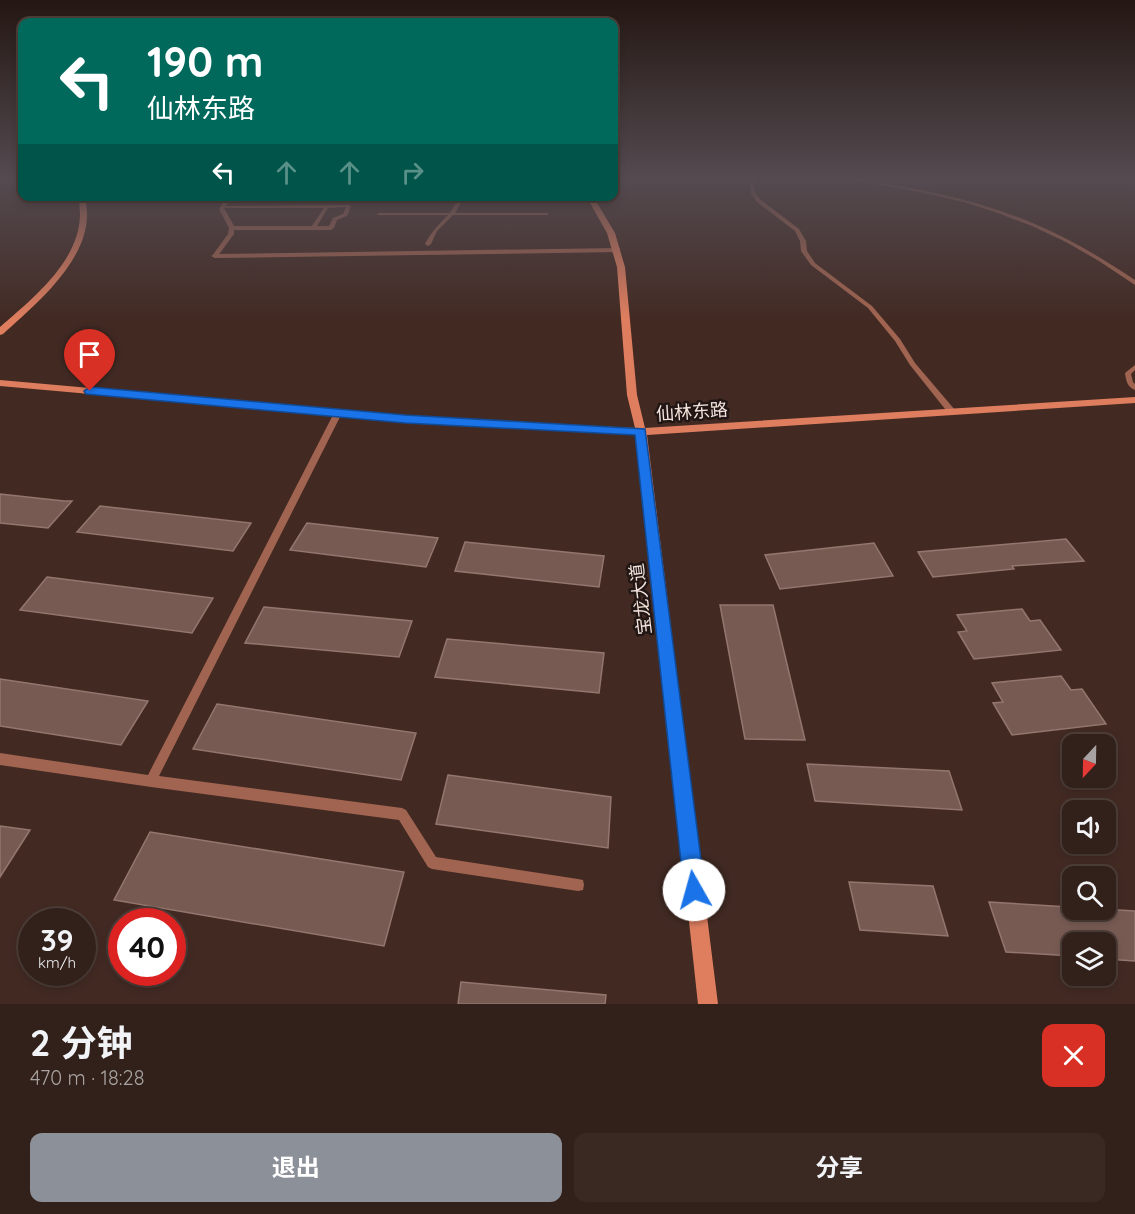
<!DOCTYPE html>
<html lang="zh">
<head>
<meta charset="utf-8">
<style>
	:root { --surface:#32201a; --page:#3a2823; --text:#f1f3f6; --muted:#a8a3a2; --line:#4d3e39; --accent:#8c9099 }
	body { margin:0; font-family:Quicksand,"Noto Sans SC",sans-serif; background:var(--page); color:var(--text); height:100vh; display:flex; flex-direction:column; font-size:22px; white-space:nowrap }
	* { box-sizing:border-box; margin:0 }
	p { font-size:20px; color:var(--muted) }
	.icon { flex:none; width:33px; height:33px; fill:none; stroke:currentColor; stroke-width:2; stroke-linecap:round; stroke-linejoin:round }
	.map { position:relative; height:1004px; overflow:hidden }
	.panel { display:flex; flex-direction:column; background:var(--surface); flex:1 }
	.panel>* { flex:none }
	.banner { position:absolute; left:18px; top:18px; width:600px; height:183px; border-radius:12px; box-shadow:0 3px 9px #0003,0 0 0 2px var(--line); background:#00695c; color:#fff; overflow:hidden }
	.needle { width:39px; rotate:202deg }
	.tools { position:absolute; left:1062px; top:734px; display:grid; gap:12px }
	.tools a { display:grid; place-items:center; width:54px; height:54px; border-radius:12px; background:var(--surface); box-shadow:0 3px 9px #0003,0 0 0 2px var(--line); font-size:30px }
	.speed { position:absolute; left:18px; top:908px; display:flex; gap:12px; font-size:30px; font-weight:700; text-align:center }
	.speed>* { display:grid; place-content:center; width:78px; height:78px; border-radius:50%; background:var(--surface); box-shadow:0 3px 9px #0003,0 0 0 2px var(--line); line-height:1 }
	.speed small { font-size:15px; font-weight:400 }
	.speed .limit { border:9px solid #d22; background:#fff; color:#111 }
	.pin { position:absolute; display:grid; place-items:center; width:51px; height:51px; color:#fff; margin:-62px -26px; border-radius:50% 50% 50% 0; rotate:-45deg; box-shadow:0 0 6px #0007 }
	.pin .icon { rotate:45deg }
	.me { position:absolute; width:66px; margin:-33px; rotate:353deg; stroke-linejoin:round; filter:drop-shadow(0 0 4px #0008) }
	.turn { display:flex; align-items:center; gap:21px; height:126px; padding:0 30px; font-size:27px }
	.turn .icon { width:78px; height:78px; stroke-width:2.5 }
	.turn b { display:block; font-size:42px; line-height:51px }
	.lanes { display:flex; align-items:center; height:57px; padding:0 30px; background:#0003; justify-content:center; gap:30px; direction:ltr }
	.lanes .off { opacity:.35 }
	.round { display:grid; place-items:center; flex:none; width:63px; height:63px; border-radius:12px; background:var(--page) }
	.overview { display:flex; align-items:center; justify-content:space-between; height:102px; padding:0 30px }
	h1 { font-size:36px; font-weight:700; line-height:45px }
	.action { display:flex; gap:12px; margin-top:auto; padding:12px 30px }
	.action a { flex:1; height:69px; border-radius:12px; background:var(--accent); color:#fff; font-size:24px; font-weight:700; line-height:69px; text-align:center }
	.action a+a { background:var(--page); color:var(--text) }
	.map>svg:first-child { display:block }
</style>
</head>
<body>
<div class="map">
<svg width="1135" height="1004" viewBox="0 0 1135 1004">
	<rect width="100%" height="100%" fill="#422a23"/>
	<path fill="#775b53" stroke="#93766d" stroke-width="1.5" d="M 0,494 L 64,501 L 72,501 L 48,528 L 0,523 Z
		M 100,506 L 251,523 L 233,551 L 77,532 Z
		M 307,523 L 438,538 L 426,567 L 290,550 Z
		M 1066,539 L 1084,561 L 1012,566 L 1014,569 L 933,577 L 918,552 Z
		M 465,542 L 604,556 L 599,587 L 455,571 Z
		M 874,543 L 893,576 L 780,589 L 765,555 Z
		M 47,577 L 213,598 L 192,633 L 20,610 Z
		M 720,605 L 773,605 L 805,740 L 745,739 Z
		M 264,607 L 412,621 L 399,657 L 245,643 Z
		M 1022,609 L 1030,621 L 1040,620 L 1061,650 L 974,659 L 958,632 L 967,631 L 957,615 Z
		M 447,639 L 604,653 L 599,693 L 435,677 Z
		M 1061,676 L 1071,690 L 1082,689 L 1106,724 L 1012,735 L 993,703 L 1003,702 L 992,683 Z
		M 0,679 L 148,701 L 121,745 L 0,726 Z
		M 217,704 L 416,733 L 401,780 L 193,749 Z
		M 807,764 L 949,771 L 962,810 L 815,801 Z
		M 448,775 L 611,797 L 608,848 L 436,824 Z
		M 0,826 L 30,830 L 0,877 Z
		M 150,832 L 404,872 L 384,946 L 114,900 Z
		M 849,882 L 933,886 L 948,936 L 860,930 Z
		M 989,902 L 1135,911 L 1135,961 L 1106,959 L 1106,942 L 1072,942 L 1072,956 L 1006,952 Z
		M 461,982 L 606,995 L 605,1004 L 458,1004 Z"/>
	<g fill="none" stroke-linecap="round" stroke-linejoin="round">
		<path fill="#a16450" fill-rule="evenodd" d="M 753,179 L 757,179 L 754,184 L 755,193 L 761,200 L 799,229 L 806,241 L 807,251 L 815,263 L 872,306 L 900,339 L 915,363 L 955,410 L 956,412 L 955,414 L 949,414 L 910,365 L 895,341 L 868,308 L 811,265 L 801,251 L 800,241 L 795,231 L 757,202 L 751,193 L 750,184 Z
			M 849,179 L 858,179 C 918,188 979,200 1035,224 C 1071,239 1103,259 1135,280 L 1135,285 L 1099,261 L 1066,242 L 1032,226 L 998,213 L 964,202 L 929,194 Z
			M 1123,179 L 1128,179 L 1135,182 L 1135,185 Z
			M 227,196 L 232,196 L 226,206 L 349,205 L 351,206 L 347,216 L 337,220 L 334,228 L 331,230 L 234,230 L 234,234 L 217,257 L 215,258 L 212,256 L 228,234 L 229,228 L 219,209 ZM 346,207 L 343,214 L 333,218 L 329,226 L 317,226 L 328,208 ZM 224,208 L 324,208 L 312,226 L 234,226 Z
			M 458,196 L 462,196 L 461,203 L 455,213 L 547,213 L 549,214 L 547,215 L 453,215 L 437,231 L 431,244 L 428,246 L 425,244 C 431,232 439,224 448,215 L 379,215 L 377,214 L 379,213 L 450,213 L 456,203 Z
			M 1135,365 L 1135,370 L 1131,374 L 1133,382 L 1135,384 L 1135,390 C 1127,387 1126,380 1125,373 Z
			M 335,411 L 341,411 L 342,413 L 159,776 L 402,808 L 406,810 L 436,857 L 578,879 L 583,880 L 584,885 L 583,890 L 578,891 L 432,869 L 428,867 L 399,820 L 151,787 L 0,765 L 0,753 L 148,775 Z"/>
		<path fill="#a16450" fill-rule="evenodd" d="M 617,248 L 620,248 L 620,252 L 215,258 L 211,256 L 215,254 Z"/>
		<path fill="#df7e5f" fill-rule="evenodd" d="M 79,196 L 85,196 C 86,203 87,209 87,215 C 87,262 35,305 3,334 L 0,335 L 0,327 C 32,299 79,262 80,215 C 80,209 79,203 79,196 Z
			M 586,196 L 593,196 L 615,233 L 625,267 L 637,395 L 645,428 L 1135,397 L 1135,403 L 647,435 L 718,1004 L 698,1004 L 636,435 L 405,422 L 0,386 L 0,380 L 405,416 L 635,428 L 627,395 L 617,267 L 607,233 Z"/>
	</g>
	<linearGradient id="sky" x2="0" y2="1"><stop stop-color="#241713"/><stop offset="0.56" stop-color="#544a50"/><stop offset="1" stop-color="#544a50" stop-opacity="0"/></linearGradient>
	<rect width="1135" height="319" fill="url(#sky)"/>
	<path fill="#1a73e8" stroke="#114b97" stroke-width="1.5" d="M 90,387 L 405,415 L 645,429 L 705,890 L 702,897 L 694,900 L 687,897 L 684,890 L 635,435 L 405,423 L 86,394 L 84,391 Z"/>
	<g text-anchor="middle" stroke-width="5" stroke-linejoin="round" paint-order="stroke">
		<g font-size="18" fill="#f3e3dd" stroke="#211613">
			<text transform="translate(692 412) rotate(-4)" y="6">仙林东路</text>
			<text transform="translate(641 599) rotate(-97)" y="6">宝龙大道</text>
		</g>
	</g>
</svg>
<div class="tools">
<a><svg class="needle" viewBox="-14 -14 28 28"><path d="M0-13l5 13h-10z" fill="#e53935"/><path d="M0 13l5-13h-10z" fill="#a8a3a2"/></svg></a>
<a><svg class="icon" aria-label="sound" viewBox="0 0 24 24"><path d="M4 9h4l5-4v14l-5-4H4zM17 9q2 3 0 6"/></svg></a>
<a><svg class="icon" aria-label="search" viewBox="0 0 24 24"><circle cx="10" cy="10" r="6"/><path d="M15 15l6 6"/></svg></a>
<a><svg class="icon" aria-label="layers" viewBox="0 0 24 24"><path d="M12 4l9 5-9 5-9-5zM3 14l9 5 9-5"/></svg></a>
</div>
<div class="speed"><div>39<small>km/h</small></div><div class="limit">40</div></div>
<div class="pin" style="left:90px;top:391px;background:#d93025"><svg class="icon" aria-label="arrive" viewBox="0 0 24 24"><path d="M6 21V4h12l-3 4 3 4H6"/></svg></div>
<svg class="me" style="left:694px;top:890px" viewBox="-20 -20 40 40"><circle r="19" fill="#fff"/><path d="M0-13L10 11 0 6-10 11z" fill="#1a73e8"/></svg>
<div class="banner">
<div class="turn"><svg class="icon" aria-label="left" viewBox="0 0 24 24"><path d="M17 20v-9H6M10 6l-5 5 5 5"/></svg><div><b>190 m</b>仙林东路</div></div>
<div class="lanes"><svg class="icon" aria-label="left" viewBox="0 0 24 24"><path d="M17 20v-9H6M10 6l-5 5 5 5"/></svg><svg class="icon off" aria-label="ahead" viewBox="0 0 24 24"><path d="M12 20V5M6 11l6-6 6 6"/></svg><svg class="icon off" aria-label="ahead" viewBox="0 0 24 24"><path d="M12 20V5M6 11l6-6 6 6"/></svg><svg class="icon off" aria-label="right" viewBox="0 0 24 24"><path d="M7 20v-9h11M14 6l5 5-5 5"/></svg></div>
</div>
</div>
<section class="panel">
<div class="overview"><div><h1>2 分钟</h1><p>470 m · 18:28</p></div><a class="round" style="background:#d93025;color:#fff"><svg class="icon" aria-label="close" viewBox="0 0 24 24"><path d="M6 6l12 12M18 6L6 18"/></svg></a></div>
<div class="action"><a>退出</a><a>分享</a></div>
</section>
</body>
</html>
